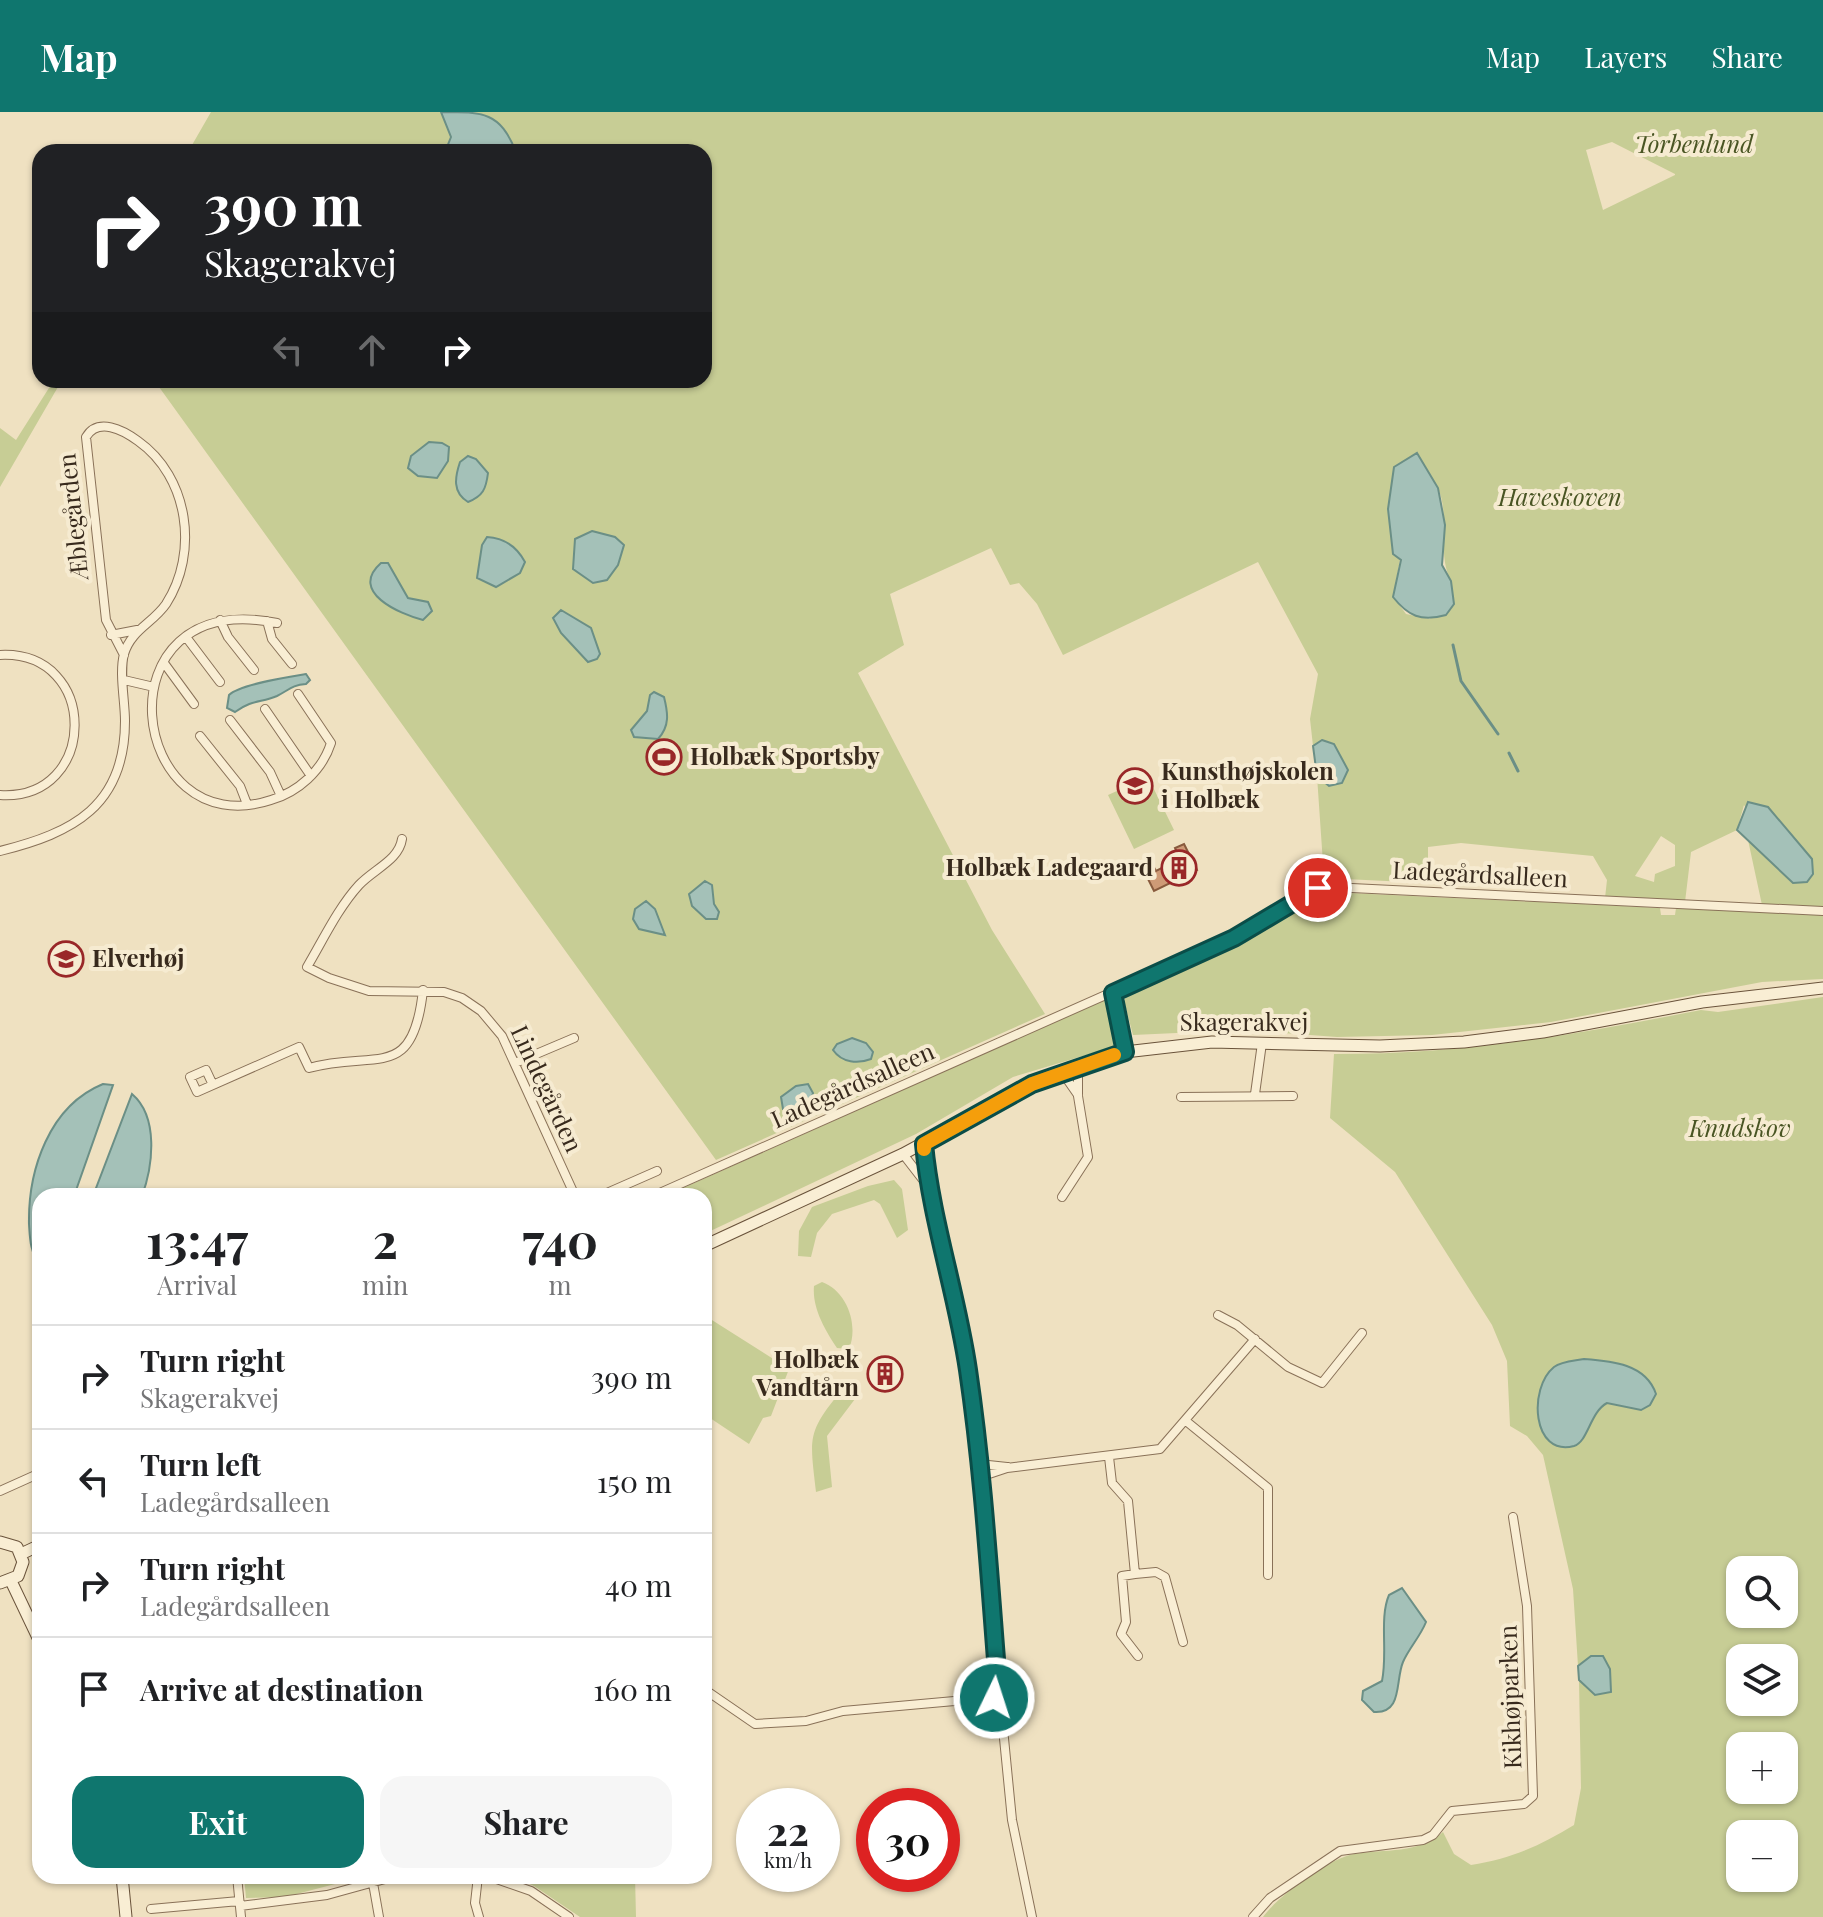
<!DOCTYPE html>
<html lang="en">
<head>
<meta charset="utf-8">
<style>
	:root { --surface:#fff; --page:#f6f6f6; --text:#202124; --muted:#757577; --line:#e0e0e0; --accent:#0f766e }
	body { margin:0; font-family:"Playfair Display",serif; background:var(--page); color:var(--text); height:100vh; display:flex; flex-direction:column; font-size:30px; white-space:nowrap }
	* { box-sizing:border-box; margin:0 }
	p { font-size:26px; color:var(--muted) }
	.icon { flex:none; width:44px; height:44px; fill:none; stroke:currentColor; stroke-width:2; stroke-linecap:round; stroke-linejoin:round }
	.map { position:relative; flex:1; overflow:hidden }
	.drawer { position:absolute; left:32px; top:1076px; width:680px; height:696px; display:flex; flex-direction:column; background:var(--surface); border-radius:24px; box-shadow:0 2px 6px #0004 }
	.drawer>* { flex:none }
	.banner { position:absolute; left:32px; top:32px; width:680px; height:244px; border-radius:24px; box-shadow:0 2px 6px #0004; background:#202124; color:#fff; overflow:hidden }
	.fabs { position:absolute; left:1726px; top:1444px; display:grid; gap:16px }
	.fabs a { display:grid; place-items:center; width:72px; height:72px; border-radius:16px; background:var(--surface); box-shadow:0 2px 6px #0004; font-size:40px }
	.speed { position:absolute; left:736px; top:1676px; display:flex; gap:16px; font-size:40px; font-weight:700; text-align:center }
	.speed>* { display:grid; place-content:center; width:104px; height:104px; border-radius:50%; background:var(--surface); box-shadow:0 2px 6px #0004; line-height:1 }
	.speed small { font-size:20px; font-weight:400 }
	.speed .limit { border:12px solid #d22; background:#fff; color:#111 }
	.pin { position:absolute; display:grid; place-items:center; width:68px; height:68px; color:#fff; margin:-34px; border:4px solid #fff; border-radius:50%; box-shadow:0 2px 8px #0007 }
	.me { position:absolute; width:88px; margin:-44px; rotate:4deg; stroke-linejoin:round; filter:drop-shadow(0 0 6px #0008) }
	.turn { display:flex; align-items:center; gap:28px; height:168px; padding:0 40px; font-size:36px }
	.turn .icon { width:104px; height:104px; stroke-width:2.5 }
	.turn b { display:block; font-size:56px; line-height:68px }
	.lanes { display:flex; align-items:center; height:76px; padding:0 40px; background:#0003; justify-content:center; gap:40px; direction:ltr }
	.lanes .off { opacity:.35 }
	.eta { display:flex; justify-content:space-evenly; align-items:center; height:136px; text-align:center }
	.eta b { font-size:48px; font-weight:700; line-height:56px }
	.cta { display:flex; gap:16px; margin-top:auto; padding:16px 40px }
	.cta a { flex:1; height:92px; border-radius:24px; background:var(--accent); color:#fff; font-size:32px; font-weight:700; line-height:92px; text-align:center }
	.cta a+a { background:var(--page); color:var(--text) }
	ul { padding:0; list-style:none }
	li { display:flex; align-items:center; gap:24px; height:104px; padding:0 40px; border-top:2px solid var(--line) }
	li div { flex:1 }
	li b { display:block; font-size:30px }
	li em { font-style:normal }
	header { display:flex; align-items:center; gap:48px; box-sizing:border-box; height:112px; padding:0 40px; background:var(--accent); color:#fff }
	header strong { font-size:38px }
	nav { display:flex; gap:44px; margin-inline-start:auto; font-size:28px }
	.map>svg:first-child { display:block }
</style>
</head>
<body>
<header>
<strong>Map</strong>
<nav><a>Map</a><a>Layers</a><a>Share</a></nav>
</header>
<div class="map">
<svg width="1823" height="1805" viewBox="0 0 1823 1805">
	<rect width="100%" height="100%" fill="#efe1c1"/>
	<path fill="#c7cd95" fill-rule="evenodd" d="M 211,0 L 1823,0 L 1823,796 L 1762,793 L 1748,728 L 1793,771 L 1744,693 L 1737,718 L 1691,740 L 1685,790 L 1605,786 L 1607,768 L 1593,744 L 1461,731 L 1428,735 L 1428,771 L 1324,766 L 1317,664 L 1328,674 L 1341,671 L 1348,658 L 1322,628 L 1313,634 L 1310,607 L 1318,562 L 1258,450 L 1063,543 L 1037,492 L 1019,471 L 1010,473 L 991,436 L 890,482 L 904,533 L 858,561 L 992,818 L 1045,902 L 716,1048 L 154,268 L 704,268 L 704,40 L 188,40 ZM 1612,30 L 1675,62 L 1675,63 L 1603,98 L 1586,38 ZM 1419,350 C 1424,358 1434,367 1438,376 C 1451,406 1436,440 1451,469 L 1430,507 L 1406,502 L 1393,484 ZM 1661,724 L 1675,733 L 1675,754 L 1655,762 L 1654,770 L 1635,764 Z
		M 54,268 L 62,268 L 0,375 L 0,316 L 16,328 Z
		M 1148,665 L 1174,718 L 1134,737 L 1108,683 Z
		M 1328,780 L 1643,795 L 1660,796 L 1661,803 L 1675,803 L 1676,796 L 1823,802 L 1823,867 L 1762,870 L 1551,910 L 1432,923 L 1337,925 L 1242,918 L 1133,923 L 1124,889 L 1127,883 L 1235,829 L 1306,783 Z
		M 1823,885 L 1823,1805 L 1263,1805 C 1279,1783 1328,1747 1354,1742 C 1384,1737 1420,1742 1443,1720 L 1454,1742 L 1471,1753 C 1510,1747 1540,1734 1574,1713 L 1581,1676 L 1579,1568 L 1595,1583 L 1611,1580 L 1591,1544 L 1578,1554 L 1573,1477 L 1543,1343 L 1527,1324 L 1510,1314 L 1507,1249 L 1492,1213 L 1395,1060 L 1330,1006 L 1334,942 C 1465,942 1574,923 1701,898 L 1718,900 ZM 1740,1458 L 1784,1458 L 1784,1502 L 1740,1502 ZM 1740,1546 L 1784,1546 L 1784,1590 L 1740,1590 ZM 1740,1634 L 1784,1634 L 1784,1678 L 1740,1678 ZM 1740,1722 L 1784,1722 L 1784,1766 L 1740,1766 Z
		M 1104,888 L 1110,889 L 1117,923 L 1113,935 L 1013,965 L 916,1022 L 704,1122 L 704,1084 L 665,1084 Z
		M 894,1068 L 902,1077 L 908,1118 L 897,1126 L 880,1092 L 874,1088 L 832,1102 L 817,1121 L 811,1145 L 798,1144 L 799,1119 L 812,1095 L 868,1074 Z
		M 822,1170 C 847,1179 859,1213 849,1237 L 837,1236 C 825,1218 812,1196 814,1174 Z
		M 704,1203 L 789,1257 L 771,1304 L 763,1306 L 749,1332 L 704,1302 Z
		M 842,1278 L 855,1287 L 827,1324 L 832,1375 L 816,1380 C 810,1326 806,1321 842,1278 Z
		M 244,1764 L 366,1764 L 285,1785 L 246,1786 Z
		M 513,1764 L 635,1764 L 636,1805 L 580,1805 L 534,1774 Z"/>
	<path fill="#a4c1b8" stroke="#6b8f86" stroke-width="2" d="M 441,0 C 484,0 500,0 516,40 L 445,40 L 451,25 Z
		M 429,330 L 442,331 L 449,335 L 448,349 L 437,366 L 418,364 L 408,356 L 411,344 Z
		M 1417,341 L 1438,376 L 1445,413 L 1442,453 L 1451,469 L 1454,492 L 1446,503 C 1421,510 1408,504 1393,485 L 1401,448 L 1393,442 L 1388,397 L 1394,355 Z
		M 468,344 L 476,347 L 488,361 C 486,377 483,384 468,390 C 452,380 455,365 460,350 Z
		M 592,419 L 615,425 L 624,433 L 618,453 L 607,468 L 593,471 L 573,457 L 575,427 Z
		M 487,425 C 504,426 517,435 525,450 L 520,461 L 496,475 L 477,466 L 482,433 Z
		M 381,451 L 388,451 L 408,486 L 428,490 L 432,499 L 423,508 C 400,502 348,480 381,451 Z
		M 561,498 L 591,516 L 600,542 L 597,547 L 588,550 L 561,521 L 553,506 Z
		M 306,562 L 310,568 L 306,572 C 292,573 289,578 277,584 C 261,591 253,587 235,600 L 227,596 L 229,583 C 240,572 289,565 306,562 Z
		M 654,580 L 664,585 C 668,601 670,614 658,627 L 634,625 L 631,618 L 647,599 L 650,583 Z
		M 1322,628 L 1334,632 L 1348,658 L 1342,671 L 1329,674 L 1317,664 L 1313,634 Z
		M 1748,690 L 1768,695 L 1812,747 L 1813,762 L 1807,770 L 1793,771 L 1737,718 Z
		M 705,769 L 712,773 L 714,792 L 719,800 L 717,807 L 706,807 L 692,794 L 689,782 Z
		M 646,789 L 655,797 L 665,823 L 639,817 L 633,807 L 635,797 Z
		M 852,926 L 866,931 L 873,940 L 871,947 C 858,952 842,951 833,938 L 837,932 Z
		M 103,972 L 113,973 L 74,1084 L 40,1084 L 40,1153 C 30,1140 30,1127 29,1112 C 28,1058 49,994 103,972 Z
		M 808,972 L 813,981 L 809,993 L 799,998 L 783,997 L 781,985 L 796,974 Z
		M 132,982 C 159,1005 153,1054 142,1084 L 93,1084 Z
		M 1584,1247 C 1612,1249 1646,1252 1656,1282 L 1650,1293 L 1641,1298 L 1607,1291 C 1590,1300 1588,1330 1574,1334 C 1532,1345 1528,1276 1554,1255 C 1562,1249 1574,1249 1584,1247 Z
		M 1402,1476 L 1426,1510 C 1420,1525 1409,1536 1403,1550 C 1395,1569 1403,1602 1374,1600 L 1362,1588 L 1363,1579 L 1382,1569 C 1388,1541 1379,1506 1389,1483 Z
		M 1591,1544 L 1603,1544 L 1610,1557 L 1611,1580 L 1595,1583 L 1579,1568 L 1578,1554 Z"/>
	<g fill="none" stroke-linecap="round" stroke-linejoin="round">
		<path stroke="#6b8f86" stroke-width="3" d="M 1453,533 L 1461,569 L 1498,622
			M 1509,641 L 1518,659"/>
	</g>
	<path fill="#ce9a76" stroke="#885a3d" stroke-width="2" d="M 1184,732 L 1197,758 L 1154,779 L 1141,753 L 1150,748 L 1156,759 L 1180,747 L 1175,736 Z
		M868 1262a17 17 0 1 1 34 0a17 17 0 1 1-34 0Z"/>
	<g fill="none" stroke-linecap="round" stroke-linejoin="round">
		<defs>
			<path id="street" d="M 220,508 L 228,525 L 254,558
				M 267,509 L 272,527 L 292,552
				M 277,511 C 95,474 128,735 271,688 C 298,680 322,659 331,631 L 298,582
				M 111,523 L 137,518
				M 186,525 L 220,570
				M 0,543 C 100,538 99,689 0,683
				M 164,551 L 194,592
				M 124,568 L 154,575
				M 265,597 L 311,664
				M 230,608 L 270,660 L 281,684
				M 200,624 L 240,674 L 247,692
				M 402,727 C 399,748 374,757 359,773 C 338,796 323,828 307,855 L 329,866 L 369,879 L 444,880 L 462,886 L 481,899 L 502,924 L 575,1084
				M 0,739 C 73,721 125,694 125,609 C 125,589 119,561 124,542 C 131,518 153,511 166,492 C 199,441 189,365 138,329 C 123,318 98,305 86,325 L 106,508 L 124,543
				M 1113,881 L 1125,940
				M 515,951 L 574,926
				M 1062,960 L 1078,983
				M 213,973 L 206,958 L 190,965 L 197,980 L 299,935 L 309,956 C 375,937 413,972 423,878
				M 1255,982 L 1262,931
				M 1181,985 L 1293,984
				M 924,1032 L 928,1073 L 955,1181 L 968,1259 L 1012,1708 L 1032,1805
				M 903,1042 L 927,1073
				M 600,1084 L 657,1059
				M 653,1084 L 1234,826 L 1305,782 L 1331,775 L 1823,799
				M 1062,1085 L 1088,1045 L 1078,984 L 1078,954
				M 1218,1203 L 1237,1213 L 1288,1255 L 1322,1271 L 1362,1221
				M 1186,1309 L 1268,1376 L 1268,1463
				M 1109,1345 L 1112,1371 L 1128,1389 L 1135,1462 L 1122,1464 L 1126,1510 L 1121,1522 L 1138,1544
				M 979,1352 L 1007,1355
				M 980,1365 L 1007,1356 L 1160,1337 L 1255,1227
				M 0,1379 L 40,1361
				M 1135,1462 L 1156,1460 L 1165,1465 L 1183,1530
				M 704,1577 L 755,1612 L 806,1609 L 843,1599 L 999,1585
				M 237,1764 L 241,1805
				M 478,1764 L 475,1791 L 479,1805
				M 488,1764 L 531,1779 L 569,1805
				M 373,1771 L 379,1805
				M 240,1794 L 327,1783 L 396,1764
				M 151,1797 L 239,1789
				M 1253,1805 L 1270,1786 L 1340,1739 L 1423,1728 L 1433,1723 L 1452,1699 L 1524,1692 L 1533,1684 L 1527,1494 L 1513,1405"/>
			<path id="secondary" d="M 704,1134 L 903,1042 L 1032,972 L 1125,940 L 1212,930 L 1380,934 L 1464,930 L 1543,920 L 1702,890 L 1823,876
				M 0,1430 L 17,1435 L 23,1450 L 18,1464 L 0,1471
				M 21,1442 L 40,1433
				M 11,1469 L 40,1530
				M 122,1764 L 126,1805"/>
		</defs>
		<use href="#street" stroke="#897158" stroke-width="10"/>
		<use href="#secondary" stroke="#6a533b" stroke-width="13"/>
		<use href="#street" stroke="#f9eed4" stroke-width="8"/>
		<use href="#secondary" stroke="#f9eed4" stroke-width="11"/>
	</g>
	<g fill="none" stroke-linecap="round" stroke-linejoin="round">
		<defs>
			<path id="route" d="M 994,1586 L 999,1585 C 990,1476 984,1367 968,1258 C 957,1182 931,1108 924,1032 L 1032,972 L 1125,940 L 1113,881 L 1234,826 L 1318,776"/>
		</defs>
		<use href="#route" stroke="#0a4d48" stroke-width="20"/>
		<use href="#route" stroke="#0f766e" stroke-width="14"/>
		<path stroke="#f59e0b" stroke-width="14" d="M 924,1037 L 924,1032 L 1032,972 L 1114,943"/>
	</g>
	<defs>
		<symbol id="stadium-ring" viewBox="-11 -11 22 22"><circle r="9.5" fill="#f6ebd1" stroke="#992728" stroke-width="1.5"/><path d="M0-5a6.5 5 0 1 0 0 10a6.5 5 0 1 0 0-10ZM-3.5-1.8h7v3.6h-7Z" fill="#992728"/></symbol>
		<symbol id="school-ring" viewBox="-11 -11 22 22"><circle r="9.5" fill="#f6ebd1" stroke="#992728" stroke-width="1.5"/><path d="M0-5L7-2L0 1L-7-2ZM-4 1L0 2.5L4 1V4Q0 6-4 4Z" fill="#992728"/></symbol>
		<symbol id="building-ring" viewBox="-11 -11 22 22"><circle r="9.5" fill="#f6ebd1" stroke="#992728" stroke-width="1.5"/><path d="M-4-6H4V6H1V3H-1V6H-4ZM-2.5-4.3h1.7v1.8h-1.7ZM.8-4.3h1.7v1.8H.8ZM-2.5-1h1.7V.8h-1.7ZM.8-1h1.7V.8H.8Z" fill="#992728"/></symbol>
	</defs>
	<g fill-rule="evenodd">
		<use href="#stadium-ring" x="644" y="625" width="40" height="40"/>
		<use href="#school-ring" x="1115" y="654" width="40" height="40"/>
		<use href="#building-ring" x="1159" y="736" width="40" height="40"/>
		<use href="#school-ring" x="46" y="827" width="40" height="40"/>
		<use href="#building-ring" x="865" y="1242" width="40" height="40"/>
	</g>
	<g text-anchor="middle" stroke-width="8" stroke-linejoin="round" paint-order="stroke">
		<g font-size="24" font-style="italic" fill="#495523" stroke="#f6ebd1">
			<text x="1694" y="41">Torbenlund</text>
			<text x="1560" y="394">Haveskoven</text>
			<text x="1740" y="1025">Knudskov</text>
		</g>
		<g font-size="24" fill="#382a1d" stroke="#f6ebd1">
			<text transform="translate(74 405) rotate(-96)" y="8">Æblegården</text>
			<text transform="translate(1480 763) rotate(3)" y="8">Ladegårdsalleen</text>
			<text x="1244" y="919">Skagerakvej</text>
			<text transform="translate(853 974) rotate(-24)" y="8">Ladegårdsalleen</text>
			<text transform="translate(546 977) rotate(65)" y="8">Lindegården</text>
			<text transform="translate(1511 1585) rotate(-92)" y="8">Kikhøjparken</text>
		</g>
		<g font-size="24" font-weight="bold" fill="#382a1d" stroke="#f6ebd1" text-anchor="start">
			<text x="690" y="653">Holbæk Sportsby</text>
			<text x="1161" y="668">Kunsthøjskolen<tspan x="1161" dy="28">i Holbæk</tspan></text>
			<text x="1153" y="764" text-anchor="end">Holbæk Ladegaard</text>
			<text x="92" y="855">Elverhøj</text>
			<text x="859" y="1256" text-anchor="end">Holbæk<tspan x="859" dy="28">Vandtårn</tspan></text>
		</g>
	</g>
</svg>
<div class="fabs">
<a><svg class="icon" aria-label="search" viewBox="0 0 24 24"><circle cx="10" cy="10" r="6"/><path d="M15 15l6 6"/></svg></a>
<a><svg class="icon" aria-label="layers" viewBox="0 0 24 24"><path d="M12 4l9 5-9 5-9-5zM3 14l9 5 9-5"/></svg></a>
<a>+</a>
<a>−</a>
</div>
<div class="speed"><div>22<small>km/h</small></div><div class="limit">30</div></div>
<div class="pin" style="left:1318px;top:776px;background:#d93025"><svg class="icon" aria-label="arrive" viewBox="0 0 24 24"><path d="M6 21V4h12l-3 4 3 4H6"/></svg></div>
<svg class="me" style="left:994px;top:1586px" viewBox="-20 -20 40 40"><circle r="17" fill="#0f766e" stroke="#fff" stroke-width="3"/><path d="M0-11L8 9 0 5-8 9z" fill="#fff"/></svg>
<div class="banner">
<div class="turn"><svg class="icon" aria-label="right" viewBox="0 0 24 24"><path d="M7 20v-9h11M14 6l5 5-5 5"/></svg><div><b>390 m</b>Skagerakvej</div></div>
<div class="lanes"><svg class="icon off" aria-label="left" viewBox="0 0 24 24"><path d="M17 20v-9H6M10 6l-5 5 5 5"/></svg><svg class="icon off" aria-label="ahead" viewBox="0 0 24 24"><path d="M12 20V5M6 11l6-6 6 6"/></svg><svg class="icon" aria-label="right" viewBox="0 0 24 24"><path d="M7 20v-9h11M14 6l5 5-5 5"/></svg></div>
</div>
<section class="drawer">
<div class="eta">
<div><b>13:47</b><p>Arrival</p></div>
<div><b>2</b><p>min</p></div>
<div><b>740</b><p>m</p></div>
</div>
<ul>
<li><svg class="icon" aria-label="right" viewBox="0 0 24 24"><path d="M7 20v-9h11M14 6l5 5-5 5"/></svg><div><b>Turn right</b><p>Skagerakvej</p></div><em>390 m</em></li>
<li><svg class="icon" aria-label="left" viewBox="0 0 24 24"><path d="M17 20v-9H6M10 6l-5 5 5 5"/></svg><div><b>Turn left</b><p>Ladegårdsalleen</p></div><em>150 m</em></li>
<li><svg class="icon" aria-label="right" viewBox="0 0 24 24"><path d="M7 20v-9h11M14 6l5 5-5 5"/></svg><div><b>Turn right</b><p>Ladegårdsalleen</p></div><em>40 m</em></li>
<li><svg class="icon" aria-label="arrive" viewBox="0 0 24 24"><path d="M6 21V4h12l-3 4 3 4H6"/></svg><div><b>Arrive at destination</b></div><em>160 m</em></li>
</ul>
<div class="cta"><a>Exit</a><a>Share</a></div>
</section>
</div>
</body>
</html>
